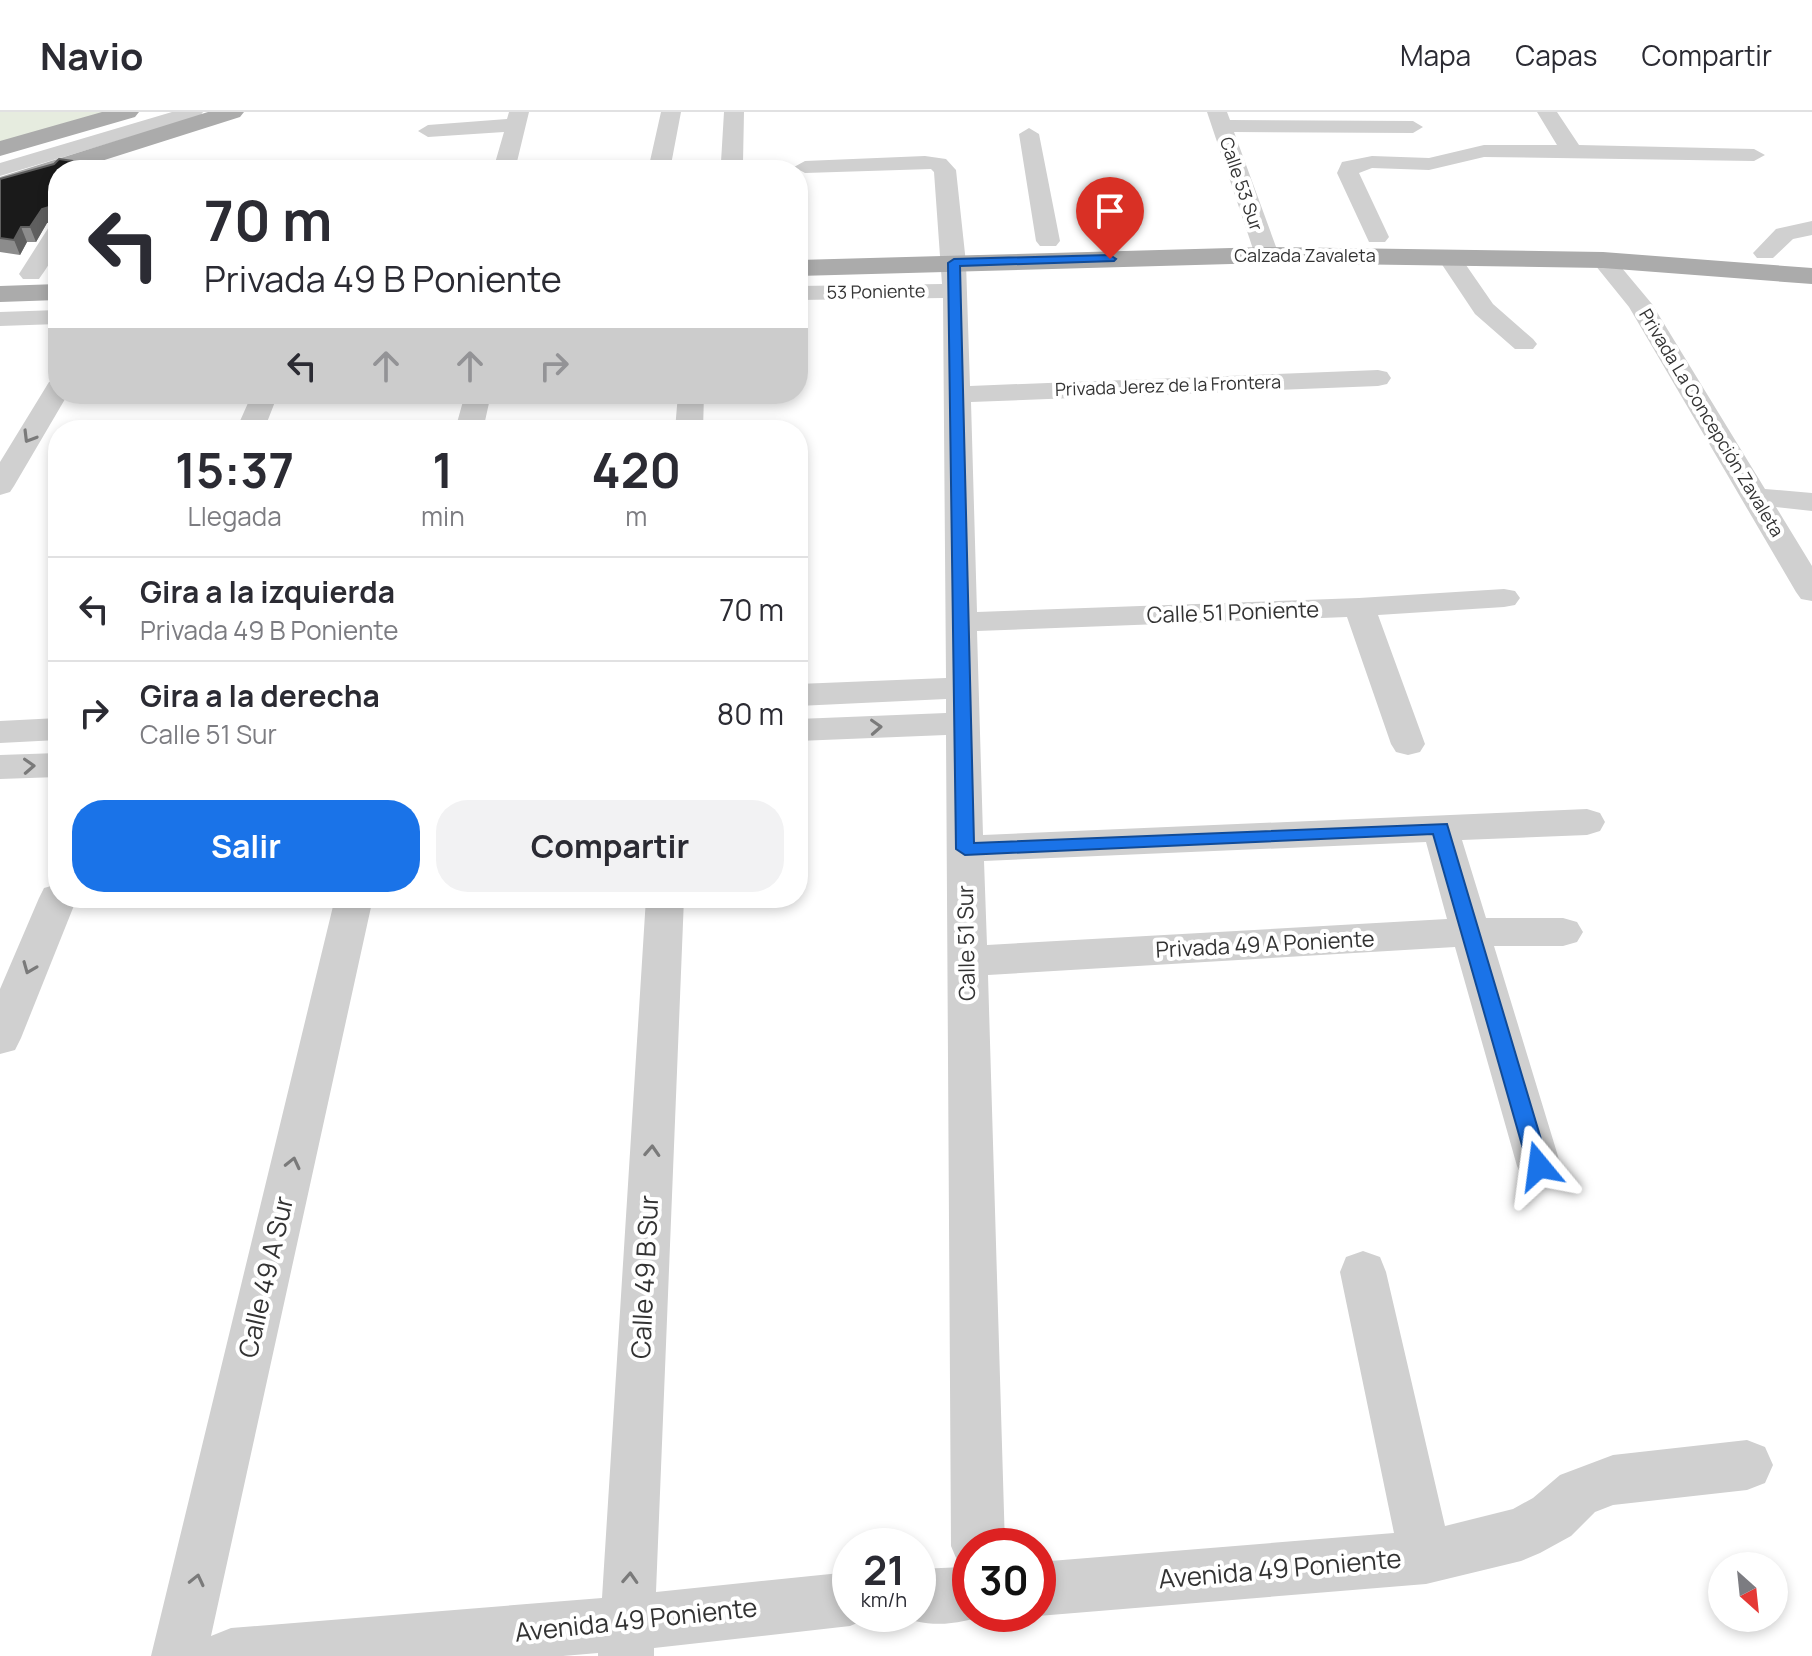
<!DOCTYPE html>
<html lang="es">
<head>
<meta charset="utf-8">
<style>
	:root { --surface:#fff; --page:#f2f2f3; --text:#2b2b33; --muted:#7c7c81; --line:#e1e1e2; --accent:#1a73e8 }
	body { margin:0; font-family:Manrope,sans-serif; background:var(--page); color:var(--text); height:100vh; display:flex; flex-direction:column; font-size:30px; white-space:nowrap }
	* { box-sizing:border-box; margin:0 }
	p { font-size:26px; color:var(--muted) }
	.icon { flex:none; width:44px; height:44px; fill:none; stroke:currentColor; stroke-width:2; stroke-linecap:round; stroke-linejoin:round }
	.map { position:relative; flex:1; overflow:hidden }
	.panel { position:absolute; left:48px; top:308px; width:760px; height:488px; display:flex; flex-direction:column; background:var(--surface); border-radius:32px; box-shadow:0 4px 12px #0003 }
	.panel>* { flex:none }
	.top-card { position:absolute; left:48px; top:48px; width:760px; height:244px; border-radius:32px; box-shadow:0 4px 12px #0003; background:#fff; color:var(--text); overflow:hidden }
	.needle { width:52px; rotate:153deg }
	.controls { position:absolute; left:1708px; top:1440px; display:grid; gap:16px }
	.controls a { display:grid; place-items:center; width:80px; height:80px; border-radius:50%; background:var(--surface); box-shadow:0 4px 12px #0003; font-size:40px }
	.speed { position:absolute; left:832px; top:1416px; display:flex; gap:16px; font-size:40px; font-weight:700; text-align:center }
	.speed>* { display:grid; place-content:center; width:104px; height:104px; border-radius:50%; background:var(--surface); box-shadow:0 4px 12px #0003; line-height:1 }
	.speed small { font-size:20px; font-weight:400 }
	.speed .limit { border:12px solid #d22; background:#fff; color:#111 }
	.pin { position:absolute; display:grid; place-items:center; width:68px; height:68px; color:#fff; margin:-82px -34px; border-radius:50% 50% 50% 0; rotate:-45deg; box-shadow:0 0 8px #0007 }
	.pin .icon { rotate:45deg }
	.me { position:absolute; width:88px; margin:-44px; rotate:344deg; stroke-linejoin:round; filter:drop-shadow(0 0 6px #0008) }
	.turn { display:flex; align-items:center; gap:28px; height:168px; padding:0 24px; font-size:36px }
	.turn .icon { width:104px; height:104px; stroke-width:2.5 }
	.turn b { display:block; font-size:56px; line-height:68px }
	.lanes { display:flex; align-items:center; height:76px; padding:0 24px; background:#0003; justify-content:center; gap:40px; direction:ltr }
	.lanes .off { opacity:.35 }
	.eta { display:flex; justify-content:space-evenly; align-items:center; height:136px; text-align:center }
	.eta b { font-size:48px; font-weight:700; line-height:56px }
	.cta { display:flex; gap:16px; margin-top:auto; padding:16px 24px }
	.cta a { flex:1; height:92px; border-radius:32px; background:var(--accent); color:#fff; font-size:32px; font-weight:700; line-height:92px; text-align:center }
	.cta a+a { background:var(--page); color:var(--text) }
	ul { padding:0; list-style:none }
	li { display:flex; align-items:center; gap:24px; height:104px; padding:0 24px; border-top:2px solid var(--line) }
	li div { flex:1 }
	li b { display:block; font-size:30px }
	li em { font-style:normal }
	header { display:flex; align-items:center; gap:48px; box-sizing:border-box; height:112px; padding:0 40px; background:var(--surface); border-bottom:2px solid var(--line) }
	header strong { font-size:38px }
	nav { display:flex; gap:44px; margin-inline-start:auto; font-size:28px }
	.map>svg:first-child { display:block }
</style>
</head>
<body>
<header>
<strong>Navio</strong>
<nav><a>Mapa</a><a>Capas</a><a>Compartir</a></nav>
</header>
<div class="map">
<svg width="1812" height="1544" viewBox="0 0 1812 1544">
	<rect width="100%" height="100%" fill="#fff"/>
	<path fill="#e6ecdf" d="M 0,0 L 115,0 L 0,33 Z"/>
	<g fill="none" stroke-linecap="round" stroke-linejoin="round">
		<path fill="#d0d0d0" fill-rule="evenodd" d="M 172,0 L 203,0 L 200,4 L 0,64 L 0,51 Z
			M 509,0 L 529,0 L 515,58 L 493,58 L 504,20 L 428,25 L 418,19 L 428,13 L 507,7 Z
			M 661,0 L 681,0 L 670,58 L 648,58 Z
			M 724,0 L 744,0 L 743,50 L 732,56 L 721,50 Z
			M 1207,0 L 1227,0 L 1230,8 L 1413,9 L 1423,15 L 1413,21 L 1234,20 L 1279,143 L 1275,148 L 1259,148 L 1255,143 Z
			M 1537,0 L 1557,0 L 1579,33 L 1754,37 L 1765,43 L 1754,49 L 1484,45 L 1429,58 L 1372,56 L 1359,61 L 1389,125 L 1385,130 L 1369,130 L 1337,61 L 1342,50 L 1372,44 L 1429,46 L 1484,33 L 1557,33 Z
			M 1029,16 L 1039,22 L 1060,129 L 1056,134 L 1040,134 L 1036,129 L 1019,22 Z
			M 925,44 L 946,47 L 956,58 L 966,151 L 970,274 L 1378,258 L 1387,260 L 1391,266 L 1387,272 L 1378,274 L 971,290 L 977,500 L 1359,486 L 1504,477 L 1515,479 L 1520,486 L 1515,493 L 1504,495 L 1378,503 L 1425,632 L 1420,640 L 1408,643 L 1396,640 L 1391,632 L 1347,505 L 977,519 L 983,723 L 1587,697 L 1600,701 L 1605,710 L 1600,719 L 1587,723 L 1462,728 L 1486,806 L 1563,806 L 1577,810 L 1583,820 L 1577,830 L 1563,834 L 1494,834 L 1561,1054 L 1555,1067 L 1539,1073 L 1523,1067 L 1517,1054 L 1455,835 L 988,863 L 1005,1434 L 970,1434 L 970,1502 L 987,1502 C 961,1513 923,1517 898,1502 L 918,1502 L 918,1457 L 964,1455 L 959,1453 L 951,1434 L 946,623 L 798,629 L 798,607 L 946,601 L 946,587 L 798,594 L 798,572 L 946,566 L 943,186 L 798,188 L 798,174 L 942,172 L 934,60 L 931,57 L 805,61 L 794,55 L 805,49 ZM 1426,730 L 1447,807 L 987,833 L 984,749 Z
			M 1812,109 L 1812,123 L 1793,127 L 1773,146 L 1757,146 L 1753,141 L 1776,117 Z
			M 58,111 C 58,137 54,146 39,167 L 23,167 L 19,162 L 47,118 L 50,113 Z
			M 1449,138 L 1457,140 L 1493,192 L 1533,227 L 1537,232 L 1533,237 L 1515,237 L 1475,202 L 1437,145 L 1441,140 Z
			M 1603,141 L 1611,143 L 1652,192 L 1765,377 L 1812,381 L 1812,399 L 1776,395 L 1812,454 L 1812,489 L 1801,487 L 1796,480 L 1629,195 L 1591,148 L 1595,143 Z
			M 58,198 L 58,212 L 0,214 L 0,200 Z
			M 58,268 L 58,282 L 68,282 L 14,374 L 10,380 L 0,383 L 0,350 L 49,270 Z
			M 252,282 L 278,282 L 264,318 L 236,318 Z
			M 465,282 L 491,282 L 483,318 L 455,318 Z
			M 678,282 L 704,282 L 703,318 L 675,318 Z
			M 58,606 L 58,628 L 0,631 L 0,609 Z
			M 58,641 L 58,665 L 0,667 L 0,643 Z
			M 58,772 L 58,786 L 77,786 L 21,926 L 15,938 L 0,942 L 0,877 L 39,786 L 44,776 Z
			M 335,786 L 373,786 L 211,1524 L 231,1516 L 602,1486 L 646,786 L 684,786 L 656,1480 L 850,1460 L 850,1502 L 871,1502 L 869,1506 L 850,1514 L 654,1536 L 654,1544 L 598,1544 L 598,1541 L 563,1544 L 151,1544 Z
			M 1363,1139 L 1380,1145 L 1386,1160 L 1445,1414 L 1513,1397 L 1533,1386 L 1560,1363 L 1613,1343 L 1747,1328 L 1765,1335 L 1773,1353 L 1765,1371 L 1747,1378 L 1613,1393 L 1595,1400 L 1571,1424 L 1540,1441 L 1521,1449 L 1426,1472 L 1038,1504 L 1033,1502 L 1038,1502 L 1038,1450 L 1394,1421 L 1340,1160 L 1346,1145 Z"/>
		<path fill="#ababab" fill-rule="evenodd" d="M 102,0 L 139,0 L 135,5 L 0,44 L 0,29 Z
			M 208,0 L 244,0 L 240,5 L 73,58 L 58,58 L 58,63 L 0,81 L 0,65 Z
			M 1267,135 L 1603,140 L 1812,156 L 1812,172 L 1603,156 L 1267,151 L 798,164 L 798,148 Z
			M 58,172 L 58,188 L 0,190 L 0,174 Z"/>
	</g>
	<path fill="#8c8c8c" d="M 58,58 L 58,123 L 54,114 L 55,109 L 47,111 L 36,130 L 27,130 L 20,143 L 0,140 L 0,67 Z"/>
	<path fill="#5f5f5f" d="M 52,94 L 57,108 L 47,111 L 36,130 L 30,115 L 42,97 Z
		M 21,115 L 27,130 L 20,143 L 14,128 Z"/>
	<path fill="#1a1a1a" stroke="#5f5f5f" stroke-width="2" d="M 59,47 L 136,58 L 58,58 L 58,114 L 54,114 L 55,96 L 52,94 L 42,97 L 30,115 L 21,115 L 14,128 L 0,126 L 0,67 L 54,52 Z"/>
	<defs><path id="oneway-chevron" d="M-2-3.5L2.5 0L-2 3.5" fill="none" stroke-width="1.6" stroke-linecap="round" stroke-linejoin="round" transform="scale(2)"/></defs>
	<g stroke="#7a7a7a">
		<use href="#oneway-chevron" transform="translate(29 325) rotate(121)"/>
		<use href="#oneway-chevron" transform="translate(876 615) rotate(-3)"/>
		<use href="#oneway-chevron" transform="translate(29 654) rotate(-3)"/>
		<use href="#oneway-chevron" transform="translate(29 856) rotate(112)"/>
		<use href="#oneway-chevron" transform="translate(652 1039) rotate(-87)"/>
		<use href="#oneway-chevron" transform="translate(293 1051) rotate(-77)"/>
		<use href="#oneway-chevron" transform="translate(630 1466) rotate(-87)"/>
		<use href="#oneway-chevron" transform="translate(197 1468) rotate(-77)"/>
	</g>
	<path fill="#1a73e8" stroke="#114b97" stroke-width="2" d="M 1110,143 L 1116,147 L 1114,149 L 960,154 L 974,731 L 1447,712 L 1549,1054 L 1546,1060 L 1539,1063 L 1531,1060 L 1528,1054 L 1433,722 L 965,743 L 956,737 L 948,151 L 954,147 Z"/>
	<g text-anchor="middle" stroke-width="8" stroke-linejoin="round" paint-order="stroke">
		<g font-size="18" fill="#333" stroke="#fff">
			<text transform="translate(1241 72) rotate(71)" y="6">Calle 53 Sur</text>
			<text x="1305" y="150">Calzada Zavaleta</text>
			<text transform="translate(876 180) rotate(-1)" y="6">53 Poniente</text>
			<text transform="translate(1168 274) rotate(-2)" y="6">Privada Jerez de la Frontera</text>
			<text transform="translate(1711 311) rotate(59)" y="6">Privada La Concepción Zavaleta</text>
		</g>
		<g font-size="22" fill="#333" stroke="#fff">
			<text transform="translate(1233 500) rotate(-2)" y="8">Calle 51 Poniente</text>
			<text transform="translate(966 831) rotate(-91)" y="8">Calle 51 Sur</text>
			<text transform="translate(1265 832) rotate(-3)" y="8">Privada 49 A Poniente</text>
		</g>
		<g font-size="26" fill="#333" stroke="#fff">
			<text transform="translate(266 1165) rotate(-77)" y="9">Calle 49 A Sur</text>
			<text transform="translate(645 1165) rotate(-87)" y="9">Calle 49 B Sur</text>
			<text transform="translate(1280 1457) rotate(-5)" y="9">Avenida 49 Poniente</text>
			<text transform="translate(636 1508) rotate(-6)" y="9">Avenida 49 Poniente</text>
		</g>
	</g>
</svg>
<div class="controls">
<a><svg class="needle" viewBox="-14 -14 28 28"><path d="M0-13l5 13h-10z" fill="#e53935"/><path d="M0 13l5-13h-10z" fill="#7c7c81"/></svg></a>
</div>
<div class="speed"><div>21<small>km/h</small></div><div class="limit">30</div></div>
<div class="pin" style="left:1110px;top:147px;background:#d93025"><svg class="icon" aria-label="arrive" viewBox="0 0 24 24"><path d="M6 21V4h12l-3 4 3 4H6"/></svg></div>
<svg class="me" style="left:1539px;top:1054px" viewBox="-20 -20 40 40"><path d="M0-17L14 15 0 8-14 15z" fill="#1a73e8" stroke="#fff" stroke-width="4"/></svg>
<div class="top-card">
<div class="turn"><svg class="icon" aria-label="left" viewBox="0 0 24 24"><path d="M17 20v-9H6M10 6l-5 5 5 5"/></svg><div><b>70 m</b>Privada 49 B Poniente</div></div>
<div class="lanes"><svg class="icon" aria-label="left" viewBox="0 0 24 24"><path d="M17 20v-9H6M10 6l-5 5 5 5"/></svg><svg class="icon off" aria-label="ahead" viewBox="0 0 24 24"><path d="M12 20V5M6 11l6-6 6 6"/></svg><svg class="icon off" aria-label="ahead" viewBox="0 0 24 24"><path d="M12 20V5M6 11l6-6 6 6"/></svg><svg class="icon off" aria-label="right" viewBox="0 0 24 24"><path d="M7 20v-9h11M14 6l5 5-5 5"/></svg></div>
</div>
<section class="panel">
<div class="eta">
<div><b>15:37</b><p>Llegada</p></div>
<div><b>1</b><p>min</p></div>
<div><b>420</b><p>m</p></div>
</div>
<ul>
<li><svg class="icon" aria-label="left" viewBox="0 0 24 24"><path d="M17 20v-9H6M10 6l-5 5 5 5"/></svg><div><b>Gira a la izquierda</b><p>Privada 49 B Poniente</p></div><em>70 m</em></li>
<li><svg class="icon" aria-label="right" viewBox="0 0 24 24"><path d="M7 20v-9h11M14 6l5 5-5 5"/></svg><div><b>Gira a la derecha</b><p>Calle 51 Sur</p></div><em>80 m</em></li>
</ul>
<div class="cta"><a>Salir</a><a>Compartir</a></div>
</section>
</div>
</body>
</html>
